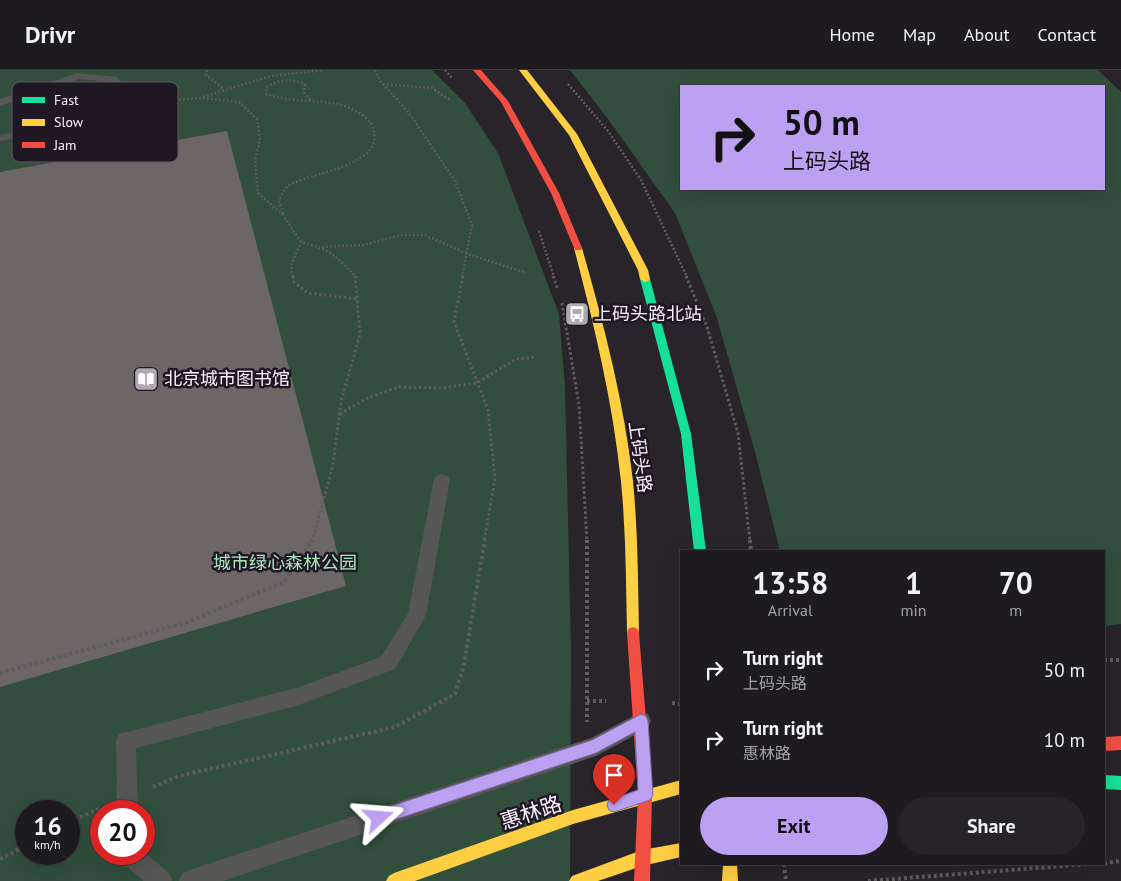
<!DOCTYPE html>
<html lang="en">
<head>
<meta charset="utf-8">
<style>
	:root { --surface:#1e1b20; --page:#262429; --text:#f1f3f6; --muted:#a1a1a5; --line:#3c393e; --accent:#bca0f2 }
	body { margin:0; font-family:"PT Sans","Noto Sans SC",sans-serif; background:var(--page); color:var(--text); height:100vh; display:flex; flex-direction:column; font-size:19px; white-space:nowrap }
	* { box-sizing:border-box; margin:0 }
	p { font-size:16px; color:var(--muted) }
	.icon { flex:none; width:28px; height:28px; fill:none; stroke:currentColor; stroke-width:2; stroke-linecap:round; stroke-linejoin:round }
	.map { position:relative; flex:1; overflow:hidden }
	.panel { position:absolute; left:680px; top:480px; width:425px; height:315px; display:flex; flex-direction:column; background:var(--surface); border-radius:0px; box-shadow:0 5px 20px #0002,0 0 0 1px var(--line) }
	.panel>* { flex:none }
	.hud { position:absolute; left:680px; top:15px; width:425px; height:105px; border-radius:0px; box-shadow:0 5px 20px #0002,0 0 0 1px var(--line); background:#bca0f2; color:#111; overflow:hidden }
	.speed { position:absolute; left:15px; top:730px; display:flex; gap:10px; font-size:25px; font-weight:700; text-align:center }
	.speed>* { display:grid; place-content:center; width:65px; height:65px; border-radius:50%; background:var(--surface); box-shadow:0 5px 20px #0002,0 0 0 1px var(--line); line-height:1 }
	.speed small { font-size:12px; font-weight:400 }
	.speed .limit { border:8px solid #d22; background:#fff; color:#111 }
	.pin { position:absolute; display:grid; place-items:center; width:42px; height:42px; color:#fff; margin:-51px -21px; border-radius:50% 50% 50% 0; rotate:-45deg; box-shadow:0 0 5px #0007 }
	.pin .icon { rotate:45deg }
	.me { position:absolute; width:55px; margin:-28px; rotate:71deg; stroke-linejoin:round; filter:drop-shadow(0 0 4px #0008) }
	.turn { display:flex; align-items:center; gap:18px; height:105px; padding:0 20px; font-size:22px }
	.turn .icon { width:65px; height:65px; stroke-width:2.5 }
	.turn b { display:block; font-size:35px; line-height:42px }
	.eta { display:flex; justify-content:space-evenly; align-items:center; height:85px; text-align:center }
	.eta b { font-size:30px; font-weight:800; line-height:35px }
	.button { display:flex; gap:10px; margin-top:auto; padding:10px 20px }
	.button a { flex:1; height:58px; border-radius:30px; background:var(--accent); color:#111; font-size:20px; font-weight:800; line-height:58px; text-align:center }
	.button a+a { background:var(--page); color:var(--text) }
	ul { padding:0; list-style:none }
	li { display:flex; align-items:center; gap:15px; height:70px; padding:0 20px }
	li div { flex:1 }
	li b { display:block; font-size:19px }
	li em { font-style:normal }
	header { display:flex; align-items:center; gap:30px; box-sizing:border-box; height:70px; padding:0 25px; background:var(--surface); border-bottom:1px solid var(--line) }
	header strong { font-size:24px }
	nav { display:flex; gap:28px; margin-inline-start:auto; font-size:18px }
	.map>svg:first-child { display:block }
</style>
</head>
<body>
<header>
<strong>Drivr</strong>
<nav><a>Home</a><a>Map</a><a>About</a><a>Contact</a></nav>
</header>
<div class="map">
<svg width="1121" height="811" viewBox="0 0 1121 811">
	<rect width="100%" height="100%" fill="#28242a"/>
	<path fill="#314f3c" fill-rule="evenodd" d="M 0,0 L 432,0 L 465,33 L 498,83 L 559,244 L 565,316 L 571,581 L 570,811 L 0,811 ZM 26,741 L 69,741 L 69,784 L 26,784 ZM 101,741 L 144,741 L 144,784 L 101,784 Z
		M 570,0 L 1098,0 L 1121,22 L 1121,554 L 1104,556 L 1104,481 L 780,481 L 755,382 L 717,248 L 675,143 L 608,49 ZM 681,16 L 1104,16 L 1104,119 L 681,119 Z"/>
	<path fill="#6c6666" d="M 227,61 L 346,516 L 0,617 L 0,102 Z"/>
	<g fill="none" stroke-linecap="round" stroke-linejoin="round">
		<path stroke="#5e5c5d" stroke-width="2.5" stroke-dasharray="2 2" stroke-linecap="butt" d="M 207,0 L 206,5 L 223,18
			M 375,0 L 380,11 L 409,43 L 455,111 L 472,155 L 462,207
			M 445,0 L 453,9
			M 383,14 L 432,18 L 451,31
			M 568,14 L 608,61 L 641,110 L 687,207
			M 203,27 L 271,6 L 324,0
			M 151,32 L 202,28 L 239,32 L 257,49 L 260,69 L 255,91 L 258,123 L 283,145 L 301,172 C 329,179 337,186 356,207
			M 119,63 L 152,58 L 161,52 L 164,39 L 152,33
			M 283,144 L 279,131 C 281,127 283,121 287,117 C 306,101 393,98 371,53 C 343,22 300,37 266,24 L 267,17 C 279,9 292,9 305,14 L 304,22 L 310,30
			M 539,161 L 554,207
			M 322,177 L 363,175 L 402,165 L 425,165 L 468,184 L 526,203
			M 293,207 L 291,196 L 301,172"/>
		<path stroke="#5e5c5d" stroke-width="3" stroke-dasharray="2.5 2.5" stroke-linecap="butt" d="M 293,206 L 294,212 L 308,223 L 358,229
			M 463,206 L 454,252 L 488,340 L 495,409 L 484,472
			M 553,206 L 558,220
			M 686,206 L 707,257 L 738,363 L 750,472
			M 562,233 L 579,335 L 587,472
			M 340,344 L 365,329 L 398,317 L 443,318 L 477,313 L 516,289 L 536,287
			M 312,472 L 333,395 L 341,332 L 360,264 L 355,206"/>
		<path stroke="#5e5c5d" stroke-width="4" stroke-dasharray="3 3" stroke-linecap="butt" d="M 587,470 L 587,652
			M 750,470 L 751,481
			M 1104,590 L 1121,590
			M 0,603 L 188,552 L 284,512 L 312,470
			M 587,631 L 606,631
			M 672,633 L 681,634
			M 153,717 L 179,706 L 395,657 L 455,624 L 463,599 L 485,470
			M 69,752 L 101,738
			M 0,789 L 26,775
			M 1104,793 L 1121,791
			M 784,794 L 786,811
			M 868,811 L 1089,794"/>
		<path fill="#565655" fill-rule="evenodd" d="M 78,3 L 117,7 L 136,26 L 135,36 L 85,57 L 0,71 L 0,65 L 79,52 L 125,34 L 126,27 L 110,12 L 79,9 L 0,36 L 0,29 Z
			M 442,404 L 448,406 L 450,410 L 426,545 L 395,599 L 296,636 L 136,678 L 138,741 L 117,741 L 116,671 L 119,664 L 296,618 L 381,587 L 408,543 L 434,410 L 436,406 Z
			M 641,642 L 648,644 L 651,651 L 648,658 L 596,686 L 223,811 L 179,811 L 182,803 L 190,800 L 591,668 Z
			M 144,782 L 169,803 L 172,811 L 144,811 L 121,792 L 118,784 Z"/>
		<path fill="#16e098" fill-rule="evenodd" d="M 645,206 L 650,209 L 691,364 L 706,481 L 694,481 L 681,364 L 640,209 Z
			M 1104,705 L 1121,706 L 1121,720 L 1104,719 Z"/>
		<path fill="#ffcf43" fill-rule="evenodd" d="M 519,0 L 527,0 L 577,64 L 648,200 L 650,209 L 648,211 L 645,212 L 640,209 L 638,200 L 569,65 Z
			M 578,175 L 582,178 C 604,255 624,332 633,411 C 638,462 638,512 639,563 L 638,567 L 633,569 L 628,567 L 627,563 C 626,513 626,462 621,412 C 613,332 594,255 574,178 Z
			M 681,710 L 681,724 L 573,754 L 415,811 L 386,811 L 389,806 L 394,803 L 573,740 Z
			M 681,773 L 681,787 L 642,796 L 598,811 L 569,811 L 572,806 L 642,780 Z
			M 723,794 L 737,794 L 738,811 L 722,811 Z"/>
		<path fill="#f24e42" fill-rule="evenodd" d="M 473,0 L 481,0 L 508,31 L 559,123 L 582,178 L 581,180 L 575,180 L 574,178 L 551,123 L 501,32 Z
			M 633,557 L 638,559 L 639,563 L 652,725 L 650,811 L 634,811 L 638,725 L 627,563 L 628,559 Z
			M 1121,666 L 1121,680 L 1104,681 L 1104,667 Z"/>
	</g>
	<path fill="#bca0f2" stroke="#7a689d" d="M 641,644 L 646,646 L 648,651 L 653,725 L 650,730 L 614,742 L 609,740 L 607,735 L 609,730 L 638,720 L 635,662 L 596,683 L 379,755 L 374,753 L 371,748 L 374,743 L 379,740 L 592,670 Z"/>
	<defs>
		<symbol id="bus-square" viewBox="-11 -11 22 22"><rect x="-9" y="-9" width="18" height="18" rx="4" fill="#afa9b2" stroke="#201725"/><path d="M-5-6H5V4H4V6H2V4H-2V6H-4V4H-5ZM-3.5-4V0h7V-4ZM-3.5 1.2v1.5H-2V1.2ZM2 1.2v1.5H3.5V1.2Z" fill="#fff"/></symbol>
		<symbol id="library-square" viewBox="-11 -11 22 22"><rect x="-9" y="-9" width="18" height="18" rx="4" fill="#afa9b2" stroke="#201725"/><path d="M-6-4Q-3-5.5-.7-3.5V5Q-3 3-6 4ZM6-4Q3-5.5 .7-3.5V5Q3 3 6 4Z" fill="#fff"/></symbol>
	</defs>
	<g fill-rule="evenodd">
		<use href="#bus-square" x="563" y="230" width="28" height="28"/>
		<use href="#library-square" x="132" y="295" width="28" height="28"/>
	</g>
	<g text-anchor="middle" stroke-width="5" stroke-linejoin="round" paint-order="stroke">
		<g font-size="18" fill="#f8f1fb" stroke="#201725" text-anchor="start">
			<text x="594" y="250">上码头路北站</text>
			<text x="164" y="315">北京城市图书馆</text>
		</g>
		<g font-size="18" fill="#f8f1fb" stroke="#201725">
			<text transform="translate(640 387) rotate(82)" y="6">上码头路</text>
		</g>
		<g font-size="18" fill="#a5e7bc" stroke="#201725">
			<text x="285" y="499">城市绿心森林公园</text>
		</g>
		<g font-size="21" fill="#f8f1fb" stroke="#201725">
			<text transform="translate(531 743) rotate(-19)" y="7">惠林路</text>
		</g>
	</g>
	<rect x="12" y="12" width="166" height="80" rx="8" fill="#201725" stroke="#615865" stroke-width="1"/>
	<rect x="22" y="27" width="23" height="6" fill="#16e098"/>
	<rect x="22" y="49" width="23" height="7" fill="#ffcf43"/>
	<rect x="22" y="72" width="23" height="6" fill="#f24e42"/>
	<g font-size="14" fill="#f8f1fb">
		<text x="54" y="35">Fast</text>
		<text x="54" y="57">Slow</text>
		<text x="54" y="80">Jam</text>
	</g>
</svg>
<div class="speed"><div>16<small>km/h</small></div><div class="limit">20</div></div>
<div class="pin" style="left:614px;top:735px;background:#d93025"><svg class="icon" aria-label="arrive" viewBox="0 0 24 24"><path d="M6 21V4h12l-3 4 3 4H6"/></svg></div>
<svg class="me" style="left:379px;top:748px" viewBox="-20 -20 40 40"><path d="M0-17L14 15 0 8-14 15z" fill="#bca0f2" stroke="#fff" stroke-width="4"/></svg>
<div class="hud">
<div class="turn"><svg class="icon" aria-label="right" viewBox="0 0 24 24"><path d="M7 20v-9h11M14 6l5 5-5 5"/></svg><div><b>50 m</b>上码头路</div></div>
</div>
<section class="panel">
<div class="eta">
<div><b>13:58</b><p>Arrival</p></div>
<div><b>1</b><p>min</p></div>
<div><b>70</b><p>m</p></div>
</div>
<ul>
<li><svg class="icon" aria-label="right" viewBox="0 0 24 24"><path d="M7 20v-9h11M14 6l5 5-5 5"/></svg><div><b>Turn right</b><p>上码头路</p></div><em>50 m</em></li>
<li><svg class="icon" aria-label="right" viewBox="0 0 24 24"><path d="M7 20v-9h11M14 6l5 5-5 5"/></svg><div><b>Turn right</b><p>惠林路</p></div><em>10 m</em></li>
</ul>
<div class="button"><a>Exit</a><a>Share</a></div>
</section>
</div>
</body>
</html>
